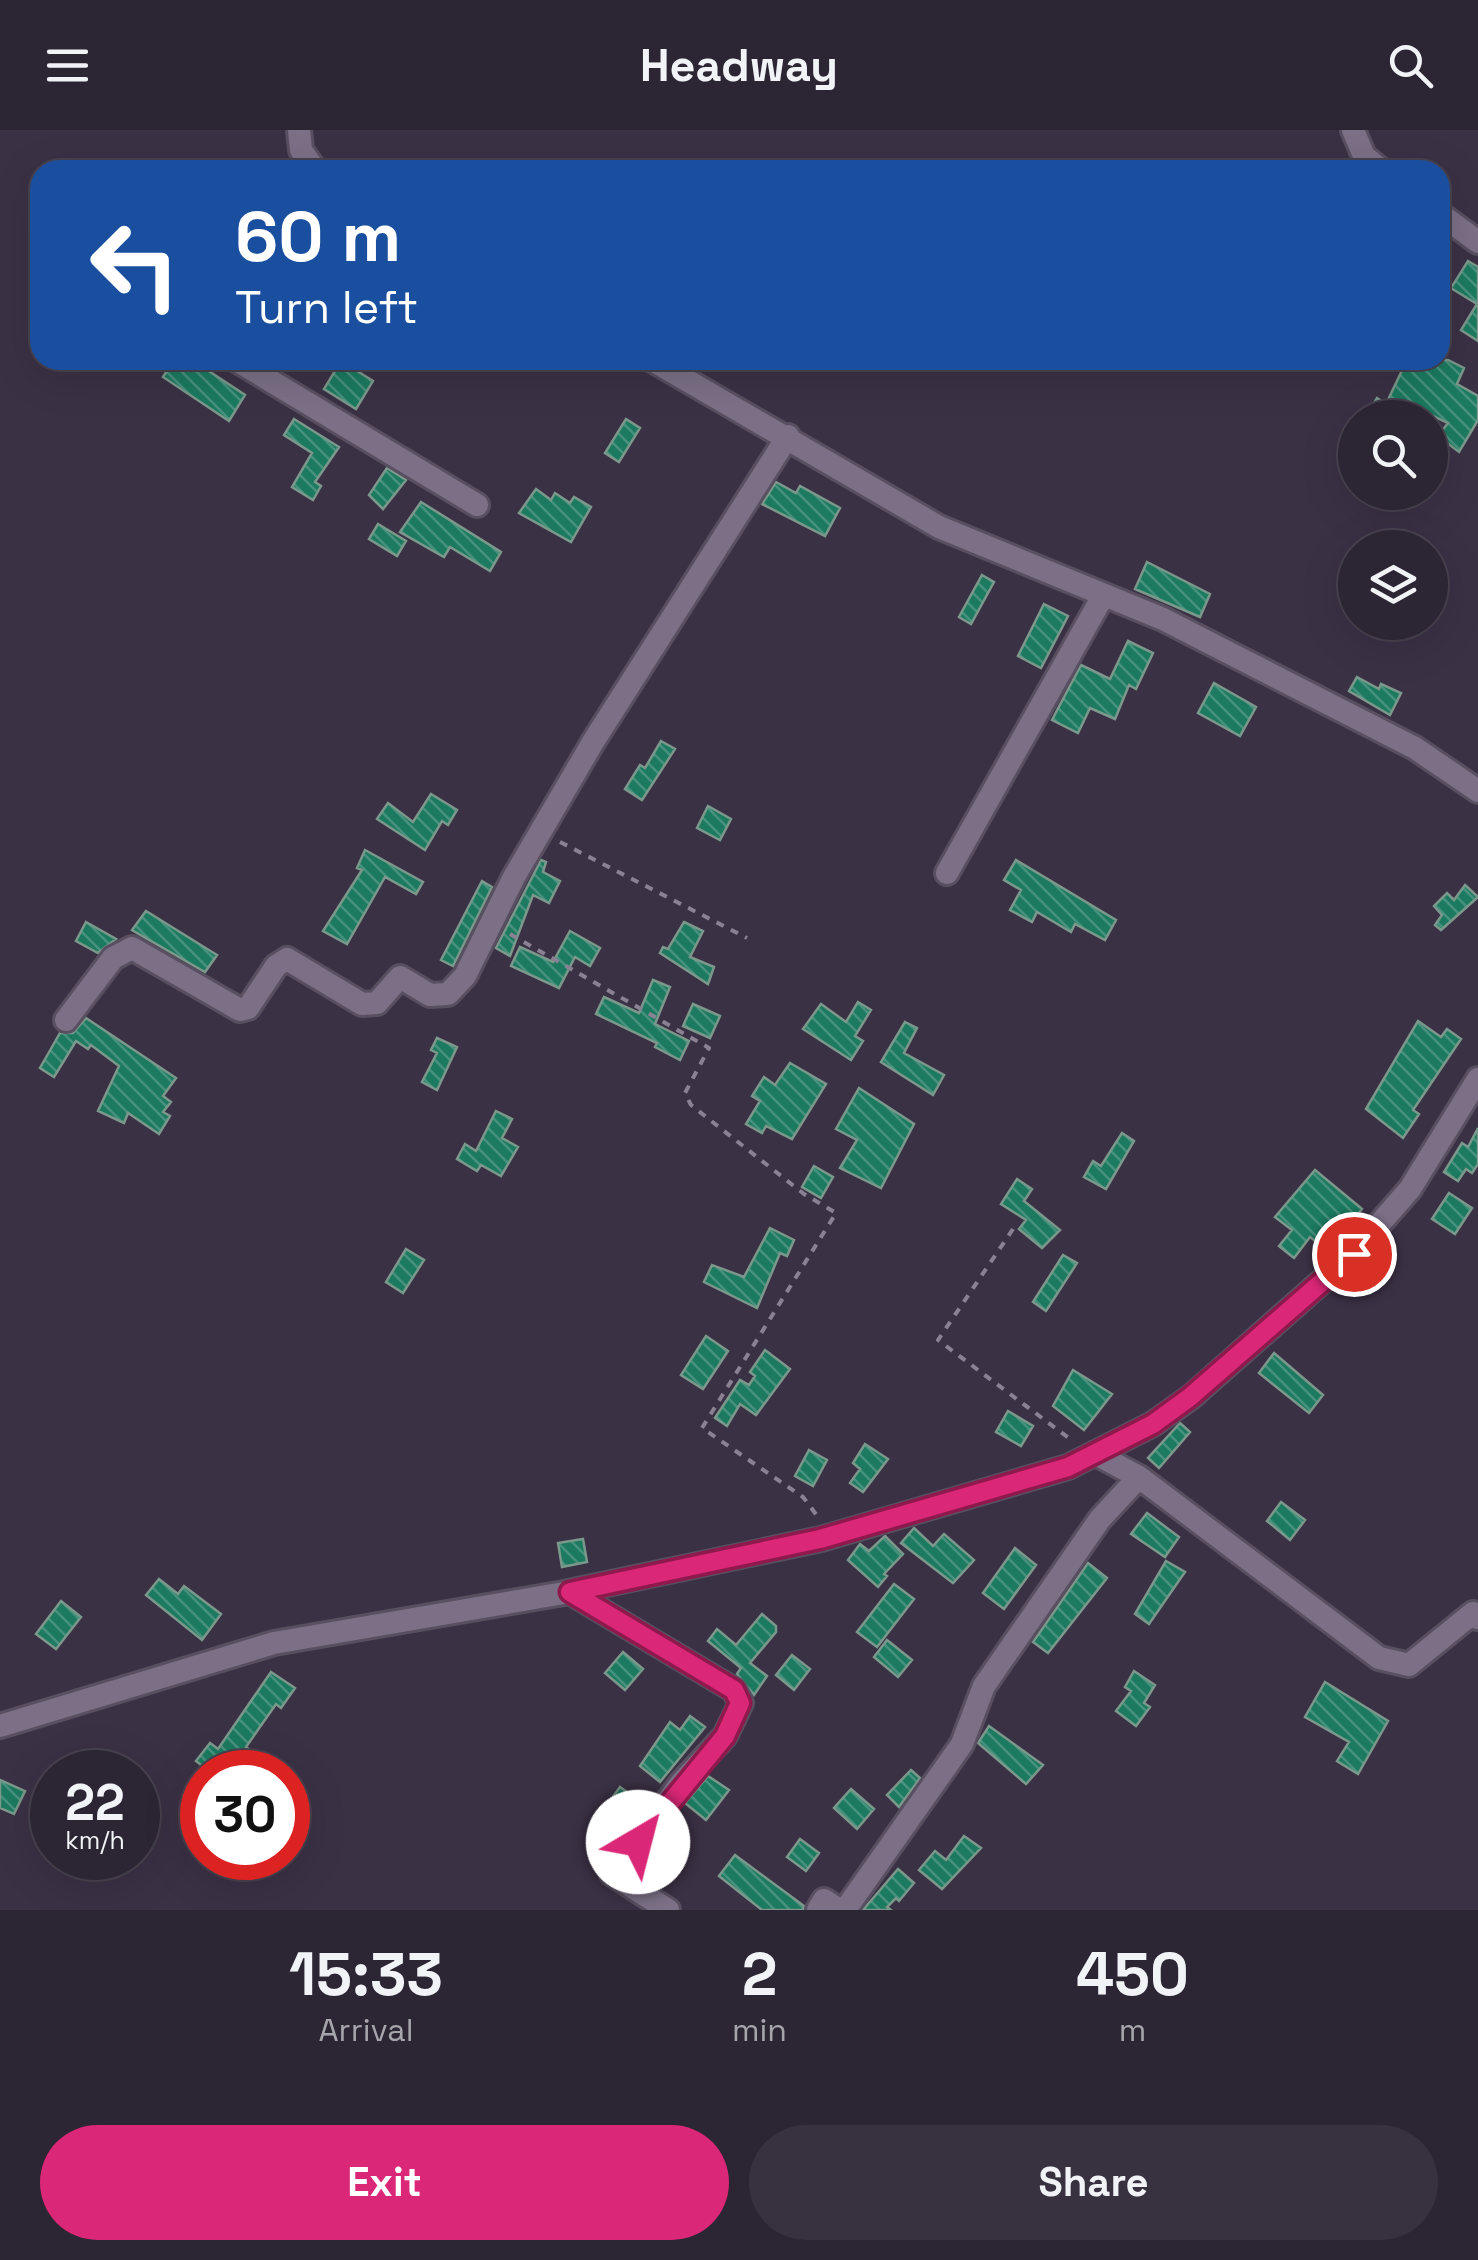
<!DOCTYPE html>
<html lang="en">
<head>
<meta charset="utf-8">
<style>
	:root { --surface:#2c2534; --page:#383140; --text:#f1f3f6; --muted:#a6a5ac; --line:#48424f; --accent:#db2777 }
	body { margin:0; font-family:"Space Grotesk",sans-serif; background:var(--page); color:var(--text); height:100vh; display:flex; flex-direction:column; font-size:38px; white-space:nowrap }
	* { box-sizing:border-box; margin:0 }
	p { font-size:32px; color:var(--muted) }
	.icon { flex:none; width:55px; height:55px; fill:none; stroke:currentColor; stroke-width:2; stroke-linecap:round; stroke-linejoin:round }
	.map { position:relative; height:1780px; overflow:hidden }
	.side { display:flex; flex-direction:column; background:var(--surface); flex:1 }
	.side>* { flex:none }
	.guide { position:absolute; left:30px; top:30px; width:1420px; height:210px; border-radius:30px; box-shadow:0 10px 40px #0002,0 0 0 2px var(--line); background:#1a4fa0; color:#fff; overflow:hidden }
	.fabs { position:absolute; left:1338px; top:270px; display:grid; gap:20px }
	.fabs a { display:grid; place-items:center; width:110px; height:110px; border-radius:50%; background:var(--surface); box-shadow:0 10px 40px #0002,0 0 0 2px var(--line); font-size:50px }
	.speed { position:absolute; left:30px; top:1620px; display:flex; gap:20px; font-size:50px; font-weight:700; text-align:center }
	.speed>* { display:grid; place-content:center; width:130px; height:130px; border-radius:50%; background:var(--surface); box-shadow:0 10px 40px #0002,0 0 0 2px var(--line); line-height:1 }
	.speed small { font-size:25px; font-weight:400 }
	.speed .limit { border:15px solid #d22; background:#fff; color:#111 }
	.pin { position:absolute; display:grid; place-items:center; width:85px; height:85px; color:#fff; margin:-42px; border:5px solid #fff; border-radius:50%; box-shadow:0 2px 10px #0007 }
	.me { position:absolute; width:110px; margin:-55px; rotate:37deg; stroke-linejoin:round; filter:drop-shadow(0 0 8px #0008) }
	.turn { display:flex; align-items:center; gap:35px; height:210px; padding:0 40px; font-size:45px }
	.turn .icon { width:130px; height:130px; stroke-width:2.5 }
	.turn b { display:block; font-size:70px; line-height:85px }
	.eta { display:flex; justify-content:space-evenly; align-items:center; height:170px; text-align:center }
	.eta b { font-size:60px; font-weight:600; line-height:70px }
	.cta { display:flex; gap:20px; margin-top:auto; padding:20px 40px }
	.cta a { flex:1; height:115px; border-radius:60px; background:var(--accent); color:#fff; font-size:40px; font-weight:600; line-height:115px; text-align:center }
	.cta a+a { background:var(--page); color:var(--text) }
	header { display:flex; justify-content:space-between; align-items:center; height:130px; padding:0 40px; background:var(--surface); font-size:45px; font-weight:600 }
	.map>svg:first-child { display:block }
</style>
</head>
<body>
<header><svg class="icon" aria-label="menu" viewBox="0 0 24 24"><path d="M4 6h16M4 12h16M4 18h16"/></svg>Headway<svg class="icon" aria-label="search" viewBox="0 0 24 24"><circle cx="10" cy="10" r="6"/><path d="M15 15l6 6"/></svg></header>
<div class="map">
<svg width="1478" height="1780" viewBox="0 0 1478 1780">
	<defs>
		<pattern id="building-back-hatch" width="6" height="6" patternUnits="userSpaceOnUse" patternTransform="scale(2.5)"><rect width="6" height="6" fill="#1b7a5f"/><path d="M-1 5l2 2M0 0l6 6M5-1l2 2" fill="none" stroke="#47927e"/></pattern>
	</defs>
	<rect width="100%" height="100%" fill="#3b3145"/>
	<path fill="url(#building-back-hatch)" stroke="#7b988c" stroke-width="2.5" d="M 1468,131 L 1478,137 L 1478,211 L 1461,200 L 1477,174 L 1451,158 Z
		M 174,230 L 192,230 L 245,265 L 229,291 L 163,247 Z
		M 1407,230 L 1448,230 L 1464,238 L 1457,254 L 1478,266 L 1478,290 L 1459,322 L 1438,306 L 1448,293 L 1412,276 L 1404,284 L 1409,288 L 1365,288 L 1377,268 L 1386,274 Z
		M 341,231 L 373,251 L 356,279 L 324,259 Z
		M 294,289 L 339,317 L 315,352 L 321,356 L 313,370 L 292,357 L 312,323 L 284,305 Z
		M 626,289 L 640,298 L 619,332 L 605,323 Z
		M 387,338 L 406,350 L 383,379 L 369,365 Z
		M 776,352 L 796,363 L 800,356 L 840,378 L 825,406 L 762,374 Z
		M 536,359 L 551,370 L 555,363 L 570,373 L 574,367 L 591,377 L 571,412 L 519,383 Z
		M 421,372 L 501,422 L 490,441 L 450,417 L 444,427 L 400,402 Z
		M 378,394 L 406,411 L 397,426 L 369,409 Z
		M 1147,432 L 1210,464 L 1200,487 L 1135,459 Z
		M 982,445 L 994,452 L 971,494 L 959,487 Z
		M 1044,474 L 1068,486 L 1041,538 L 1018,526 Z
		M 1128,511 L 1153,523 L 1136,559 L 1129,555 L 1115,589 L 1090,578 L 1078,603 L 1052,590 L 1081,535 L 1110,549 Z
		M 1357,547 L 1379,559 L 1381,554 L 1401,563 L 1390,585 L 1349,561 Z
		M 1214,553 L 1256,577 L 1240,606 L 1198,583 Z
		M 661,611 L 675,619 L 642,670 L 625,659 L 640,635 L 645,638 Z
		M 431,664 L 457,680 L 448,695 L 442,691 L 425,720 L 377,689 L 388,673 L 413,692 Z
		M 708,676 L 731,689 L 720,710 L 697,698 Z
		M 365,720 L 423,752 L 416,764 L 385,747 L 347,814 L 323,801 L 362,740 L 357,738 Z
		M 541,730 L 546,732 L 543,742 L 560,751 L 549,773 L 533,765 L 510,826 L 496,818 Z
		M 1016,730 L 1116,790 L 1105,810 L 1075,794 L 1071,802 L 1037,782 L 1032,792 L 1010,780 L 1021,760 L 1004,750 Z
		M 482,751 L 492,757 L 453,836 L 441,830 Z
		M 1465,755 L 1478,767 L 1441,800 L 1435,795 L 1442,785 L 1434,776 L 1447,763 L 1454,770 Z
		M 146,781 L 217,825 L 205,842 L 132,800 Z
		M 86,792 L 116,809 L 98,823 L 76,811 Z
		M 684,792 L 703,801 L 690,827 L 714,837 L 708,854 L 660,823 L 663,817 L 668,819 Z
		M 570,801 L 600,818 L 590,836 L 575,827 L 559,858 L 511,836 L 520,817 L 553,832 Z
		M 653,850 L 670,857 L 655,894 L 689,911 L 680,930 L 655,917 L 657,913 L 596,884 L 604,867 L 639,883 Z
		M 858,872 L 871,880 L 855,906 L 863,911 L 851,930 L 803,899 L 821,874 L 846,892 Z
		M 693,874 L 720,886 L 710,908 L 683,896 Z
		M 86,888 L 176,948 L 163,966 L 171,972 L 163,982 L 170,986 L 159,1004 L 128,983 L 124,993 L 98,981 L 119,936 L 91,915 L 88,919 L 76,911 L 54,947 L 40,938 L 60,903 L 73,903 Z
		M 1418,891 L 1441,907 L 1447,899 L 1461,909 L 1413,980 L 1419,984 L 1403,1008 L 1366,979 Z
		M 905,892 L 917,898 L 904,923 L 944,945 L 933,965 L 881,932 Z
		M 437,908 L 457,917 L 437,960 L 422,952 L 437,923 L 431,920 Z
		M 790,933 L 826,954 L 792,1009 L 766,996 L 762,1003 L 746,994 L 760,971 L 752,966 L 764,947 L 775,955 Z
		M 859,958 L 914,994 L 881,1058 L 840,1038 L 857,1010 L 836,999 Z
		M 496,981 L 512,989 L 502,1008 L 518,1017 L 501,1046 L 481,1035 L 477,1041 L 457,1029 L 465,1014 L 476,1021 Z
		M 1478,998 L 1478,1034 L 1472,1043 L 1466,1039 L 1458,1051 L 1444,1042 L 1462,1013 L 1468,1017 Z
		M 1122,1003 L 1134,1011 L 1106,1059 L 1084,1047 L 1093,1031 L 1101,1036 Z
		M 814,1036 L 833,1047 L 821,1068 L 802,1057 Z
		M 1315,1040 L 1362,1079 L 1346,1098 L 1341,1094 L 1323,1117 L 1310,1107 L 1294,1128 L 1279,1116 L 1292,1100 L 1275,1087 Z
		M 1017,1049 L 1032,1059 L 1024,1071 L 1060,1100 L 1042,1118 L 1019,1099 L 1026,1090 L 1001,1074 Z
		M 1449,1063 L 1472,1078 L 1455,1104 L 1432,1089 Z
		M 770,1098 L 794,1110 L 787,1126 L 780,1123 L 757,1178 L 704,1152 L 712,1135 L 744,1147 Z
		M 406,1119 L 424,1130 L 403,1163 L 386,1152 Z
		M 1063,1125 L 1077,1133 L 1046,1181 L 1033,1172 Z
		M 706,1206 L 728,1221 L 703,1259 L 681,1245 Z
		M 765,1220 L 790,1239 L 756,1285 L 740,1274 L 727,1296 L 715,1288 L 740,1250 L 749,1255 L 755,1246 L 750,1242 Z
		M 1274,1223 L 1323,1265 L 1309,1283 L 1259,1243 Z
		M 1073,1240 L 1112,1264 L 1084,1300 L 1053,1276 Z
		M 1008,1281 L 1033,1296 L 1021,1316 L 996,1302 Z
		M 1180,1293 L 1190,1302 L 1159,1338 L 1148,1328 Z
		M 865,1314 L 888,1329 L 863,1362 L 850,1353 L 860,1339 L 853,1333 Z
		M 809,1320 L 827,1330 L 813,1356 L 795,1346 Z
		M 1281,1372 L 1305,1390 L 1290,1410 L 1267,1391 Z
		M 1147,1383 L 1179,1407 L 1165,1427 L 1131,1404 Z
		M 914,1398 L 933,1416 L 944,1404 L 974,1430 L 953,1453 L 901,1413 Z
		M 885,1406 L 903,1424 L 884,1444 L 887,1446 L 878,1457 L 848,1430 L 860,1414 L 869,1421 Z
		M 583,1409 L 587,1432 L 562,1437 L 558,1413 Z
		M 1015,1418 L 1036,1435 L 1004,1479 L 983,1463 Z
		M 1166,1431 L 1185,1442 L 1149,1494 L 1135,1484 Z
		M 1088,1433 L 1107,1448 L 1048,1523 L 1033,1512 Z
		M 159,1449 L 178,1464 L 184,1456 L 221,1484 L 202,1510 L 146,1465 Z
		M 894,1454 L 914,1469 L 877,1517 L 857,1502 Z
		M 61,1471 L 81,1487 L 56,1519 L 36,1504 Z
		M 762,1484 L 776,1496 L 776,1502 L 750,1533 L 767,1546 L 754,1565 L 737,1544 L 741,1538 L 708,1511 L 717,1499 L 736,1515 Z
		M 887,1510 L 912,1530 L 898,1547 L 874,1527 Z
		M 623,1522 L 643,1539 L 625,1560 L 605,1543 Z
		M 792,1525 L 810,1539 L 794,1560 L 776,1545 Z
		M 1134,1541 L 1155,1555 L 1144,1573 L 1150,1577 L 1136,1596 L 1116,1581 L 1131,1561 L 1125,1557 Z
		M 271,1542 L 295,1558 L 281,1578 L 276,1574 L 246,1617 L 252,1622 L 243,1634 L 237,1629 L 225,1642 L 210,1642 L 196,1631 L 210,1613 L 218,1619 Z
		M 1325,1552 L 1388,1591 L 1358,1644 L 1337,1631 L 1349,1612 L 1305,1587 Z
		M 690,1586 L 705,1597 L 660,1652 L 640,1636 L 670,1592 L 680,1600 Z
		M 989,1596 L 1043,1635 L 1026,1654 L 978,1613 Z
		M 911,1640 L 920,1648 L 899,1677 L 887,1665 Z
		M 708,1646 L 729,1660 L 706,1690 L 685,1673 Z
		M 0,1650 L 25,1661 L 14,1684 L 0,1678 Z
		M 620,1657 L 645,1675 L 629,1697 L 604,1679 Z
		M 851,1659 L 874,1679 L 857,1699 L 834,1678 Z
		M 964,1706 L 981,1718 L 942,1759 L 919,1740 L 935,1721 L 946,1730 Z
		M 800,1709 L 819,1723 L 806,1741 L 787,1727 Z
		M 735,1725 L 804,1776 L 803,1780 L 762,1780 L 719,1746 Z
		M 898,1739 L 914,1753 L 899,1771 L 896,1768 L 887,1777 L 891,1780 L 863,1780 Z"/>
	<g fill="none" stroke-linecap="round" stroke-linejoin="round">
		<defs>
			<path id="minor" d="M 299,0 L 301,20 L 315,40
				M 1353,0 L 1364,26 L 1381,40
				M 1440,84 L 1478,112
				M 236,230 L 477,375
				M 652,230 L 939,397 L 1163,489 L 1415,618 L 1478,661
				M 947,743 L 1103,466
				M 66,890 L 113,828 L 132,818 L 240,880 L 248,878 L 276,836 L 287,829 L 362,874 L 377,873 L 400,847 L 430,865 L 448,864 L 465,846 L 514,747 L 593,612 L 788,306
				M 1096,1324 L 1139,1347 L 1379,1528 L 1409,1535 L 1473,1483 L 1478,1488
				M 570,1462 L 734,1560 L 741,1573 L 725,1606 L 682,1652 L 612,1744 L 668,1780
				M 0,1596 L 274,1513 L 564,1463 L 821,1409 L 1068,1337 L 1153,1294 L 1191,1267 L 1354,1123 L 1410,1059 L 1478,949
				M 818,1780 L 824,1770 L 839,1780
				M 845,1780 L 962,1614 L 984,1556 L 1100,1389 L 1139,1347"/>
		</defs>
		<use href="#minor" stroke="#584f60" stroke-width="28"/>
		<path stroke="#8a8293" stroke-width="4" stroke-dasharray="8 8" stroke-linecap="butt" d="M 560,712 L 747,808
			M 510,804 L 709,918 L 685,963 L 691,975 L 804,1064 L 836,1083 L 702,1298 L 803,1367 L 818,1387
			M 1013,1099 L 938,1210 L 1070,1309 L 1070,1314"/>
		<use href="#minor" stroke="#7b7086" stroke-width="22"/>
	</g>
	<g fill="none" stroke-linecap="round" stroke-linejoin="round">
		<defs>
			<path id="route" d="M 638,1712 L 725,1606 L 740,1573 L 734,1560 L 570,1462 L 820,1409 L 1068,1337 L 1153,1294 L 1190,1267 L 1354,1124"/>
		</defs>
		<use href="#route" stroke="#8e194d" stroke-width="25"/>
		<use href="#route" stroke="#db2777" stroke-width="18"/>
	</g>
</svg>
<div class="fabs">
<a><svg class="icon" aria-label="search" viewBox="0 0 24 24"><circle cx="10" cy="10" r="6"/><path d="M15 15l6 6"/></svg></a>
<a><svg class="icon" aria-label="layers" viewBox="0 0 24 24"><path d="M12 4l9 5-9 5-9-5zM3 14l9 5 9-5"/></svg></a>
</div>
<div class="speed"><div>22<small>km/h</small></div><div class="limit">30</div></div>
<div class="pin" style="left:1354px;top:1124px;background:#d93025"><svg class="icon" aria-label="arrive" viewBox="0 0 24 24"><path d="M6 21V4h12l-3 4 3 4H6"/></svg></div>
<svg class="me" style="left:638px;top:1712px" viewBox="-20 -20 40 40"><circle r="19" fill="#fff"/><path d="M0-13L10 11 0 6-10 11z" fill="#db2777"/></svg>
<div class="guide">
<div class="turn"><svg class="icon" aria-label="left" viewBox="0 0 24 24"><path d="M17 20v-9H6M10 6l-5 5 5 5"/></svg><div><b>60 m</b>Turn left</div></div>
</div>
</div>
<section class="side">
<div class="eta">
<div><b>15:33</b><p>Arrival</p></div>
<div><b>2</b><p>min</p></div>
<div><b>450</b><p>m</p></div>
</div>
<div class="cta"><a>Exit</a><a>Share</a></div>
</section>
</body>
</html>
